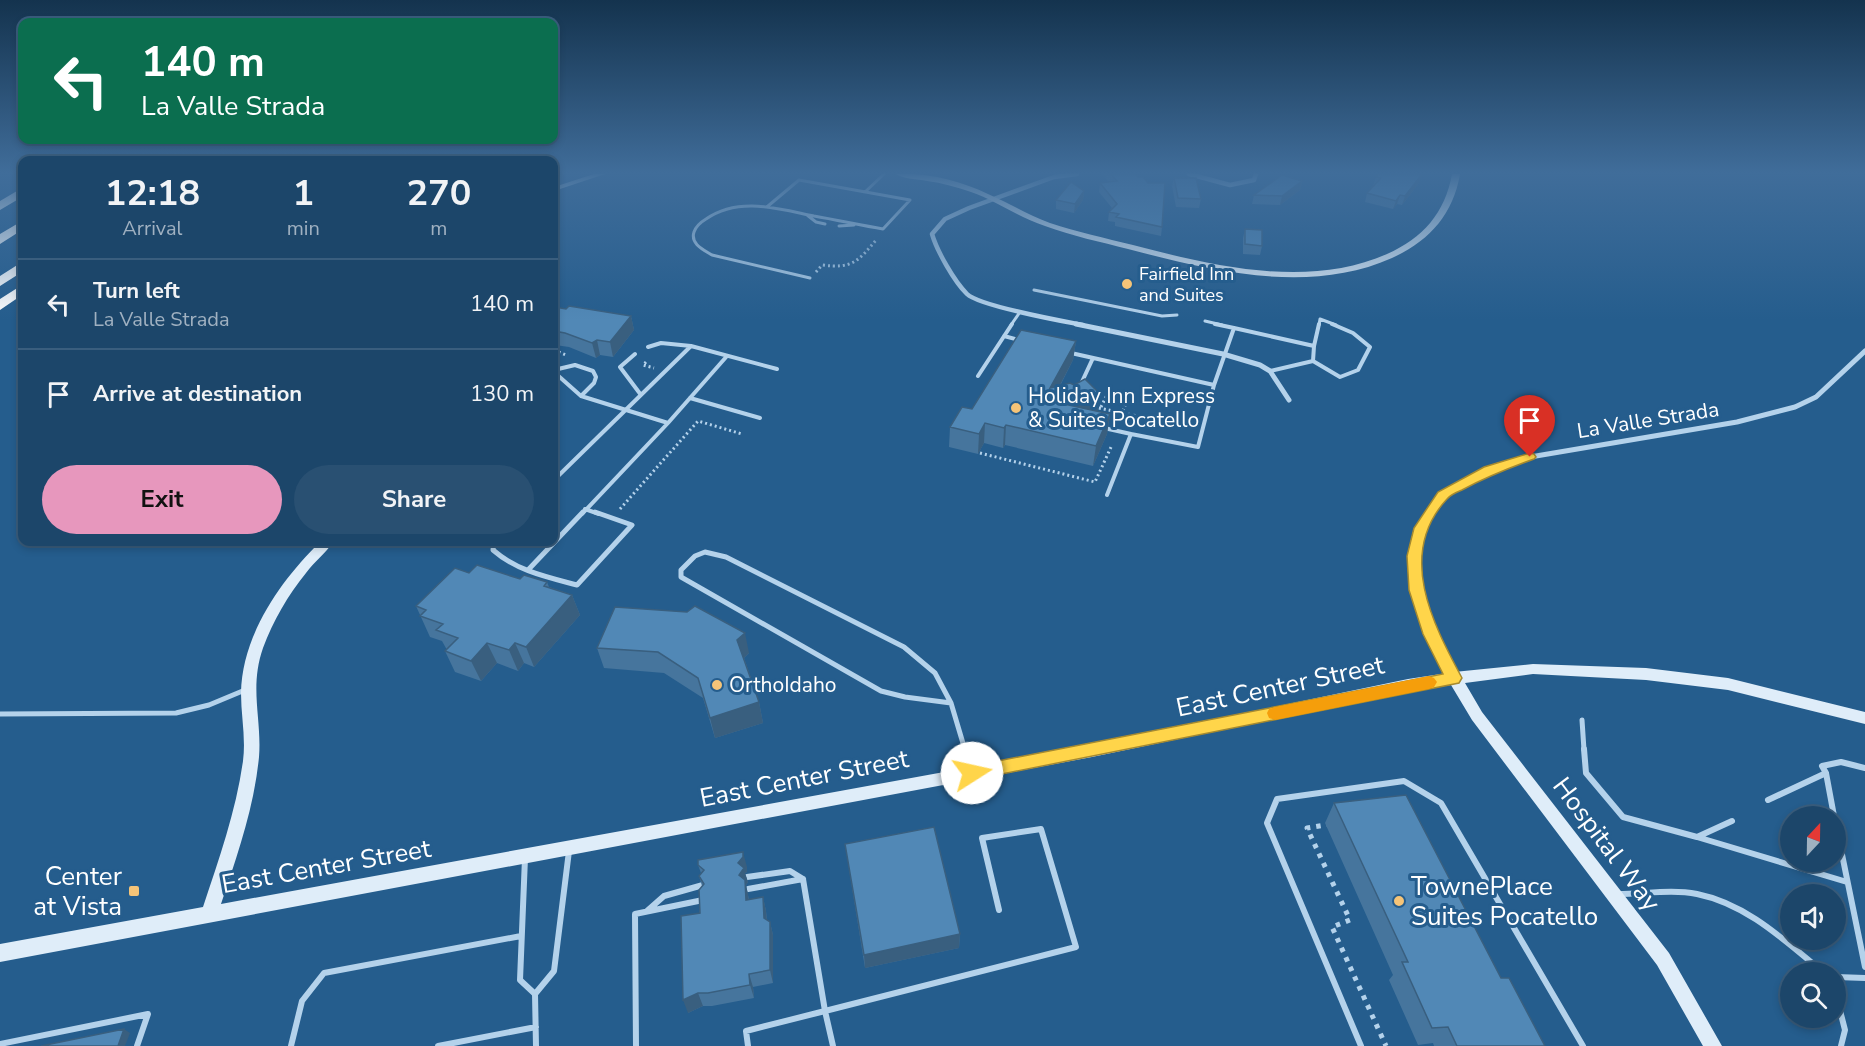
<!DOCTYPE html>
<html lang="en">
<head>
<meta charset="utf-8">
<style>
	:root { --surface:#1c466a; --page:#295072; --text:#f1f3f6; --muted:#a0b1c1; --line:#3a5e7e; --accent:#e797bd }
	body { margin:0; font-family:"Nunito Sans",sans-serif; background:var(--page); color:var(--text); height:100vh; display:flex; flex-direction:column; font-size:22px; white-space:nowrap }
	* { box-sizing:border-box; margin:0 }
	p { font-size:20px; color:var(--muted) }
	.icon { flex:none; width:33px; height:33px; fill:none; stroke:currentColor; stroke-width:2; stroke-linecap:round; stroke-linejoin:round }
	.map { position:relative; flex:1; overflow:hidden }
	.sheet { position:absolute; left:18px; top:156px; width:540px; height:390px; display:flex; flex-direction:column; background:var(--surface); border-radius:12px; box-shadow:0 3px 9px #0003,0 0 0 2px var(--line) }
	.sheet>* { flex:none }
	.guide { position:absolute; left:18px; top:18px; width:540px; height:126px; border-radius:12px; box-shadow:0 3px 9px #0003,0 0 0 2px var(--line); background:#0b6e4f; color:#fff; overflow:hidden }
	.needle { width:39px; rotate:22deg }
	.tools { position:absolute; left:1780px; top:806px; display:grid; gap:12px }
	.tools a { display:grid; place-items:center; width:66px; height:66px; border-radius:50%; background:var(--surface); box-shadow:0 3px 9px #0003,0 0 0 2px var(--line); font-size:30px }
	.pin { position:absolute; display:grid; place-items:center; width:51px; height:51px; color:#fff; margin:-62px -26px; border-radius:50% 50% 50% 0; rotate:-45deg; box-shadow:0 0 6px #0007 }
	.pin .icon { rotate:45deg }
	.me { position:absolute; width:66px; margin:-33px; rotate:80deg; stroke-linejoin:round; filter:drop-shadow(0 0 4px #0008) }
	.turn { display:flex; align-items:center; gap:21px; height:126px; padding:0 24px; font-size:27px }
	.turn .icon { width:78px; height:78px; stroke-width:2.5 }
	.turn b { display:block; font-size:42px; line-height:51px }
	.eta { display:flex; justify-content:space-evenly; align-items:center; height:102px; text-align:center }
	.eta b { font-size:36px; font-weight:700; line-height:42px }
	.action { display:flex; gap:12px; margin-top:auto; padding:12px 24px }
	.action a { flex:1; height:69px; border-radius:36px; background:var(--accent); color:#111; font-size:24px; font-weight:700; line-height:69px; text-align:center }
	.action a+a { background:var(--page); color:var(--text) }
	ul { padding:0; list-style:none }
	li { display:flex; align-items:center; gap:18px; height:90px; padding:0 24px; border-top:2px solid var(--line) }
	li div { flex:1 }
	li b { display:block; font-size:22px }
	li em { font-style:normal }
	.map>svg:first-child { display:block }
</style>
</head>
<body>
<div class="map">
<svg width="1865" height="1046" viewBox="0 0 1865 1046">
	<rect width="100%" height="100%" fill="#255d8d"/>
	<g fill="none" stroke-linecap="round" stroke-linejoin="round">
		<path stroke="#b4d2eb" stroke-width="3" stroke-dasharray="2 3" stroke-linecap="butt" d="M 816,272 L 822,265 C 853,269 858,261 877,239
			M 554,350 L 566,355
			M 646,362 L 643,365 L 654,368
			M 1094,407 L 1190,427
			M 1101,407 L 1109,391
			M 1119,420 L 1129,396
			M 980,453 L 1095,482 L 1112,445
			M 620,509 L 698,421 L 742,434"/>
		<path stroke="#b4d2eb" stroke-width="5" stroke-dasharray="4.5 6" stroke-linecap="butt" d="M 1331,824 L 1307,828 L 1350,920 L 1332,927 L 1386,1046"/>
		<path stroke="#b4d2eb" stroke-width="3" d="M 865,192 L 884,174
			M 768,206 L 799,180 L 910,200 L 883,229 C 860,225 837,220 814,216 C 779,209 739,196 706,219 C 701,222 696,226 694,232 C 690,244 704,250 712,255 L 810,278
			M 807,215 L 816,222 L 825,224
			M 839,226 L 854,225
			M 1034,290 L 1162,316 L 1177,315
			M 1205,321 L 1222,325
			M 1011,325 L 1020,312
			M 1319,325 L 1320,319 L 1336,325"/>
		<path stroke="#b4d2eb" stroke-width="4" d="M 1215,324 L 1234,328
			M 1004,336 L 1019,340
			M 1314,346 L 1313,361 L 1340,377 L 1358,370 L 1370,347 L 1353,333 L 1332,324
			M 1314,346 L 1319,324
			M 648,347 L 661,343 L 691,346
			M 1071,353 L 1214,385 L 1234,328 L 1314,346
			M 635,354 L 620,367 L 641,395
			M 554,370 L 575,365 L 593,371 L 596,377 L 594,383 L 581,396
			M 1270,371 L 1313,361
			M 554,372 L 581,396 L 668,423 L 582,514
			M 978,376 L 1012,324
			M 1080,386 L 1093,358
			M 690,398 L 760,418
			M 668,423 L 727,356
			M 1104,428 L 1131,434
			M 554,480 L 691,346 L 777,369
			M 1107,495 L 1131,434 L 1198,447 L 1214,385
			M 585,509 L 599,514"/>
		<path stroke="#b4d2eb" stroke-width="5" d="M 494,542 L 493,550 C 517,571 547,577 577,585 L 632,525 L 595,512
			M 705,552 L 726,557 L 904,647 L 935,673 L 951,703 L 905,697 L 881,691 L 681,577 L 681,570 L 695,556 Z
			M 528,570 L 583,512
			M 951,703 L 965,750
			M 0,714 L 176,713 L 209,705 L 245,690
			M 1582,720 L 1584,750"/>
		<path stroke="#b4d2eb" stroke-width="6" d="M 965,749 L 972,773
			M 1584,749 L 1586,773 L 1623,817 L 1697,837
			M 1768,800 L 1826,773
			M 1834,816 L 1826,773 L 1822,766 L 1841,762 L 1865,768
			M 1732,821 L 1697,837 L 1847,882
			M 1836,825 L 1865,967
			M 525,858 L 520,980 L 535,994 L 554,971 L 569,851
			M 747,877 L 790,871 L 803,879
			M 748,889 L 803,879
			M 1618,894 C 1644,894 1672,889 1697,894 C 1747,904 1785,941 1823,972
			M 647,911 L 664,896 L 703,885
			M 1836,977 L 1865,978
			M 535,994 L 536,1046
			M 1836,995 L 1845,1030 L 1841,1046
			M 0,1044 L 148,1014 L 137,1046
			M 291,1046 L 302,1001 L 324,973 L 521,936
			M 438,1046 L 536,1027
			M 636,1046 L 635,914 L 703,900
			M 748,1046 L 746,1031 L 825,1011 L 803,879
			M 833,1046 L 825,1011 L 1076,947 L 1041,829 L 982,838 L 999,910
			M 1361,1046 L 1267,823 L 1277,799 L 1404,781 L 1441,803 L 1583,1046"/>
		<path stroke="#b4d2eb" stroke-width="4.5" d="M 1077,174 L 1054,177 L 969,208 L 945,219 L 932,234 C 937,251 954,281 967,294 C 979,306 1062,321 1083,325
			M 1189,174 L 1230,185 L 1254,180 L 1256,174"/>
		<path stroke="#b4d2eb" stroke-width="5" d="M 1076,324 L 1223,354 L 1260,365 L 1270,371 L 1289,400
			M 1430,514 L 1443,495 L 1489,470 L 1530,457 L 1737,422 L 1795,407 L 1816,397 L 1865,351"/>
		<path stroke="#b4d2eb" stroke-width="7" d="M 1431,512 C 1394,568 1427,625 1453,678"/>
		<path fill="#dfedf9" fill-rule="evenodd" d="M 594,174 L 605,174 L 554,191 L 554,187 Z
			M 896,174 C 926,172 962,181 988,194 C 1009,203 1028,215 1050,223 C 1077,232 1105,238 1133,245 C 1213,266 1308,289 1387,254 C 1423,238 1445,213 1452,174 L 1460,174 C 1453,215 1429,241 1392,258 C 1309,295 1212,271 1128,249 C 1101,242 1072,236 1045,226 C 1019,218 997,201 971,192 C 957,187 942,183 927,181 C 917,179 904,179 896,174 Z
			M 320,542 L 333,542 C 326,553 314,562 306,573 C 288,595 273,621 263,648 C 249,688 262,719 259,757 C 254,808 237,856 221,904 L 1092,745 L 1408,679 L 1454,672 L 1533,664 L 1646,668 L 1728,678 L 1865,712 L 1865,724 L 1728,690 L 1646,680 L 1533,674 L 1465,683 L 1482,712 L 1669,953 L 1722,1046 L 1703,1046 L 1657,965 L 1472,720 L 1451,685 L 1408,691 L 1092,757 L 0,962 L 0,944 L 203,907 C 219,859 236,811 243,761 C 246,738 241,716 241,693 C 242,635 281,580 320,542 Z"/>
		<path fill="#fff" fill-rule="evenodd" d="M 22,188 L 22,197 L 0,210 L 0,201 Z
			M 22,221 L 22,230 L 0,244 L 0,234 Z
			M 22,262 L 22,272 L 0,286 L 0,276 Z
			M 22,285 L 22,295 L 0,310 L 0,299 Z"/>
	</g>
	<path fill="#46759d" d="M 1102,174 L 1135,174 L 1162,227 L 1161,236 L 1115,226 L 1115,222 L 1108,221 L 1109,212 L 1112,208 L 1099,192 L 1100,183 L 1109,182 Z
		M 1376,177 L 1419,183 L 1402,205 L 1397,204 L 1393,209 L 1365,202 L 1367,193 L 1374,186 L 1373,186 Z
		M 1174,178 L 1201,199 L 1199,208 L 1176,207 L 1172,186 Z
		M 1302,181 L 1300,190 L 1280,205 L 1252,204 L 1254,195 Z
		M 1084,191 L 1083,200 L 1074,213 L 1056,209 L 1056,200 Z
		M 1245,229 L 1262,246 L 1260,255 L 1243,254 L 1243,238 Z
		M 554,309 L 631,316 L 634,330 L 613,357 L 600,355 L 596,358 L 569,347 L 555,345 L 554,342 Z
		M 1076,341 L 1073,360 L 1060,386 L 1074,385 L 1100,394 L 1097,412 L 1110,414 L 1107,434 L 1093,466 L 1005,445 L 1003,448 L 984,443 L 978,454 L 949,447 L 950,427 L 972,409 Z
		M 469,573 L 547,582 L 549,587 L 572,595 L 580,615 L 534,667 L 524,663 L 518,671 L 497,663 L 481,681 L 455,672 L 445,651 L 447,650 L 442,641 L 430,637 L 416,606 Z
		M 597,648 L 749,653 L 744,658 L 759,702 L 763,723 L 715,738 L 703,698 L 664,673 L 604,668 Z
		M 1334,803 L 1501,978 L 1545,1046 L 1434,1046 L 1433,1043 L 1418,1045 L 1389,980 L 1393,975 L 1325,823 Z
		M 845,844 L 960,934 L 959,948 L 865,968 Z
		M 698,865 L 747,867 L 747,872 L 745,873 L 748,882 L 746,885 L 749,900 L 763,897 L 766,911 L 767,920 L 770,922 L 773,935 L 773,983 L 753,987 L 754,998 L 712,1006 L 703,1006 L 688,1013 L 702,886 L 699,876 L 701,873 Z"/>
	<path fill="#395f7f" d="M 1422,174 L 1419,183 L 1402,205 L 1405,196 Z
		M 1302,181 L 1300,190 L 1280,205 L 1282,196 Z
		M 1084,191 L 1083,200 L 1074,213 L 1075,204 Z
		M 1400,195 L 1397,204 L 1393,209 L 1396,201 Z
		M 631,316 L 634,330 L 613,357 L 610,342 Z
		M 597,340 L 600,355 L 596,358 L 592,343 Z
		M 1076,341 L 1073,360 L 1048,408 L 1050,388 Z
		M 1100,394 L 1097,414 L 1064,404 Z
		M 1110,414 L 1107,434 L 1093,466 L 1096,446 Z
		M 985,423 L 984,443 L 978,454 L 979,434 Z
		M 1006,425 L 1005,445 L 1003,448 L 1004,428 Z
		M 572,595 L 580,615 L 534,667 L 526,647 Z
		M 745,633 L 749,653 L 742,660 L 737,640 Z
		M 487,643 L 497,663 L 481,681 L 471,661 Z
		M 515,643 L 524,663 L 518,671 L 509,650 Z
		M 759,702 L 763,723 L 715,738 L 710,718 Z
		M 743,852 L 747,867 L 747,872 L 745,873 L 748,882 L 746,885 L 748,894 L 750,914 L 739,875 L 738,863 Z
		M 763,897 L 766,911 L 768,932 L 764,918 Z
		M 770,922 L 773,935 L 773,983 L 770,970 Z
		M 960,934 L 959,948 L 865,968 L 864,955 Z
		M 749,974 L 753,987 L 754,998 L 750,985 Z
		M 698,993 L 703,1006 L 688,1013 L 683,1000 Z
		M 124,1029 L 130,1033 L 125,1046 L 118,1046 Z"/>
	<path fill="#5188b6" stroke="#395f7f" stroke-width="1.5" d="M 1111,174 L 1135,174 L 1138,177 L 1143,177 L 1148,183 L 1165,183 L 1162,227 L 1116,217 L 1119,214 L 1109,212 L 1117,204 L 1100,183 L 1117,181 Z
		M 1378,174 L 1422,174 L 1405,196 L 1400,195 L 1396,201 L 1367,193 L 1381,178 L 1376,177 Z
		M 1282,175 L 1302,181 L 1282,196 L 1254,195 Z
		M 1174,178 L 1196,178 L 1201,199 L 1178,198 Z
		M 1071,182 L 1084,191 L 1075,204 L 1056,200 Z
		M 1245,229 L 1262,230 L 1262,246 L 1245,244 Z
		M 569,306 L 631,316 L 610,342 L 597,340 L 592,343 L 565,333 L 554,331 L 554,309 L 555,307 L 566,309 Z
		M 1021,330 L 1076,341 L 1050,388 L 1070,383 L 1074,385 L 1085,379 L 1100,394 L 1064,404 L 1110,414 L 1096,446 L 1006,425 L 1004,428 L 985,423 L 979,434 L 950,427 L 962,407 L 972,409 Z
		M 477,565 L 520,579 L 524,575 L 547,582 L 544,586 L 572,595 L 526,647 L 515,643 L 509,650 L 487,643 L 471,661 L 445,651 L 458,638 L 436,630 L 443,624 L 420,616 L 426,610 L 416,606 L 455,568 L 469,573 Z
		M 695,606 L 745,633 L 737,640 L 759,702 L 710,718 L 698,678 L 658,652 L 597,648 L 615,607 L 687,612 Z
		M 1406,795 L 1501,978 L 1509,978 L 1545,1046 L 1457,1046 L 1448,1027 L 1432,1028 L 1402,962 L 1408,962 L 1334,803 Z
		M 934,827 L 960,934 L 864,955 L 845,844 Z
		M 743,852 L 743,857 L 738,863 L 744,868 L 739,875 L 745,880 L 746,900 L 763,897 L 764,918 L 770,922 L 770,970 L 749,974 L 750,985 L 708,993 L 698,993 L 683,1000 L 681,916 L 700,913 L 699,890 L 704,884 L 699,876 L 704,870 L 698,865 L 698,860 Z
		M 124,1029 L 118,1046 L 41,1046 Z"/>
	<linearGradient id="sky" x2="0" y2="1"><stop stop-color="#14334e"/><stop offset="0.54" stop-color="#406d9a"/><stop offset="1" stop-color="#406d9a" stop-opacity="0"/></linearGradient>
	<rect width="1865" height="320" fill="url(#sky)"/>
	<path fill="#ffd54a" stroke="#a68a30" stroke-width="1.5" d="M 1530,453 L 1534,454 L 1536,457 L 1534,459 C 1509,468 1486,477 1462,490 C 1457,492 1450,495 1447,499 C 1396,554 1433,624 1462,678 L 1459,683 L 972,780 L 966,778 L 963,773 L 966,768 L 972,766 L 1443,674 L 1423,634 L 1409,590 L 1407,556 L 1414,528 L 1438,492 L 1484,467 Z"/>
	<path fill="#f59e0b" d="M 1429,676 L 1434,678 L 1437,682 L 1434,687 L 1429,689 L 1275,720 L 1269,718 L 1267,713 L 1269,709 L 1275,707 Z"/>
	<g fill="#f5c478" stroke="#255d8d" stroke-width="2">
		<circle cx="1127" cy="284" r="6"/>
		<circle cx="1016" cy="408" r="6"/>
		<circle cx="717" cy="685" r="6"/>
		<rect x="128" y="885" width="12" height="12" rx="3"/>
		<circle cx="1399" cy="901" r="6"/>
	</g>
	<g text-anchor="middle" stroke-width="6" stroke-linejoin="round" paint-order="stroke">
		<g font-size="18" fill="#fff" stroke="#255d8d" text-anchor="start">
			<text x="1139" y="280">Fairfield Inn<tspan x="1139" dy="21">and Suites</tspan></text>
		</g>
		<g font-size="21" fill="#fff" stroke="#255d8d" text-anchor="start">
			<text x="1028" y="403">Holiday Inn Express<tspan x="1028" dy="24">&amp; Suites Pocatello</tspan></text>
			<text x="729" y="692">OrthoIdaho</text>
		</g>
		<g font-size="21" fill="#fff" stroke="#255d8d">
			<text transform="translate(1648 420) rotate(-9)" y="7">La Valle Strada</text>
		</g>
		<g font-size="26" fill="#fff" stroke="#255d8d">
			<text transform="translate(1280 686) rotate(-12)" y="9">East Center Street</text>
			<text transform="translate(804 778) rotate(-11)" y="9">East Center Street</text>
			<text transform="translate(1607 844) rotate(53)" y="9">Hospital Way</text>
			<text transform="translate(326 866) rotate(-10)" y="9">East Center Street</text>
		</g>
		<g font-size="26" fill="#fff" stroke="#255d8d" text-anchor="end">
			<text x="122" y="885">Center<tspan x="122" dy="30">at Vista</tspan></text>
			<text x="1411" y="895" text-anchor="start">TownePlace<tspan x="1411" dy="30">Suites Pocatello</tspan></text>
		</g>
	</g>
</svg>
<div class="tools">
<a><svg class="needle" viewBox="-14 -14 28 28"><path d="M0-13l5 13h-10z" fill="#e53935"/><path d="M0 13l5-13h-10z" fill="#a0b1c1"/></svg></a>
<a><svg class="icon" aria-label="sound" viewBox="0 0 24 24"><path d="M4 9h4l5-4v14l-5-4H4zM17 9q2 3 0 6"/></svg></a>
<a><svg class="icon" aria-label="search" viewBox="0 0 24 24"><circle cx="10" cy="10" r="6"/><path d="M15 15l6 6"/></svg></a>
</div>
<div class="pin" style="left:1530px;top:457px;background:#d93025"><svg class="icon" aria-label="arrive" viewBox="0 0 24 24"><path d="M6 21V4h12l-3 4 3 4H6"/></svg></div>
<svg class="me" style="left:972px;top:773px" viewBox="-20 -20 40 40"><circle r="19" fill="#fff"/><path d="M0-13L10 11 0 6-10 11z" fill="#ffd54a"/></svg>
<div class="guide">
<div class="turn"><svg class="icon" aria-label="left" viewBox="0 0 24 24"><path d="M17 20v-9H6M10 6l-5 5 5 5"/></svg><div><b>140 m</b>La Valle Strada</div></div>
</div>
<section class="sheet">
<div class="eta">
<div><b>12:18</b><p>Arrival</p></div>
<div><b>1</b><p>min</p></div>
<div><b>270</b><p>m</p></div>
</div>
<ul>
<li><svg class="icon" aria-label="left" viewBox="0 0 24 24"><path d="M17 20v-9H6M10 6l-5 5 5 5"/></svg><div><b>Turn left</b><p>La Valle Strada</p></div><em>140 m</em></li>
<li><svg class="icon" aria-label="arrive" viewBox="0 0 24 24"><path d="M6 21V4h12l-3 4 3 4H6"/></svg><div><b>Arrive at destination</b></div><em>130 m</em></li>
</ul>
<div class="action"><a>Exit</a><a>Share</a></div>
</section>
</div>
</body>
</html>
